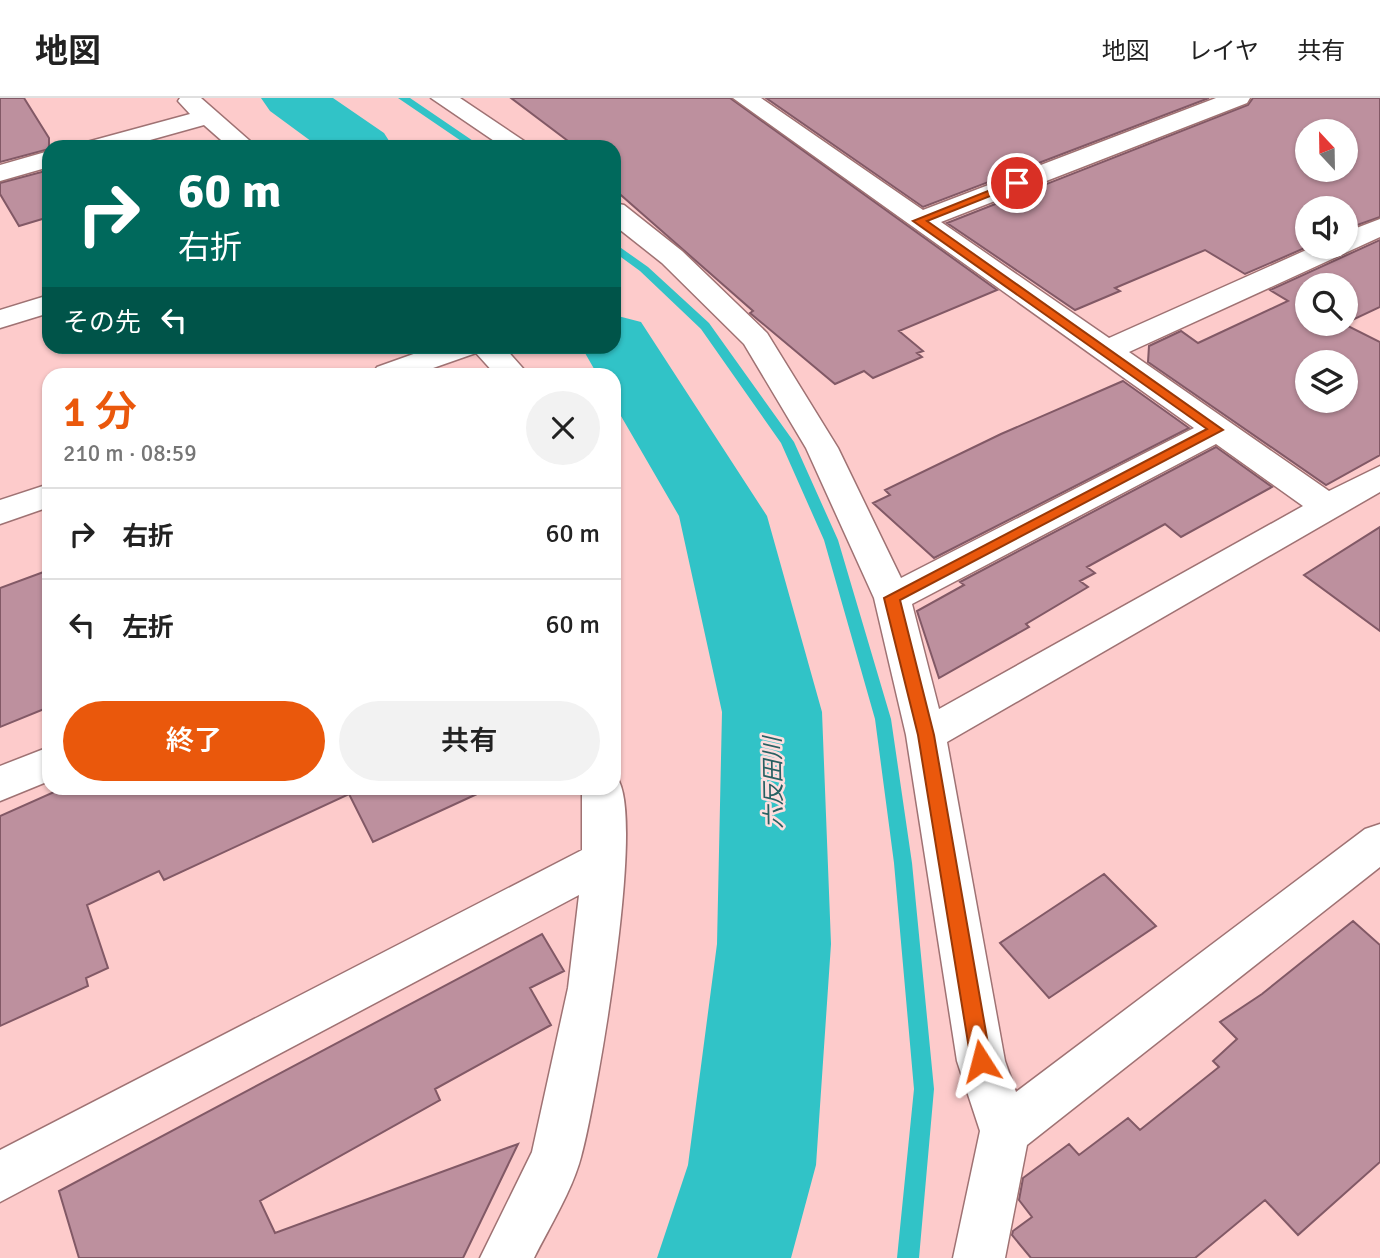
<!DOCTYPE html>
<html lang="ja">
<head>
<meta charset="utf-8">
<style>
	:root { --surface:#fff; --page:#f2f2f2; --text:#222; --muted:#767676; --line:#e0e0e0; --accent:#ea580c }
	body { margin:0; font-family:Signika,"Noto Sans JP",sans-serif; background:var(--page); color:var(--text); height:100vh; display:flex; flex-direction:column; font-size:26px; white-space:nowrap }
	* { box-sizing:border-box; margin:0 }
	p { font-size:23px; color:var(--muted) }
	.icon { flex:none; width:38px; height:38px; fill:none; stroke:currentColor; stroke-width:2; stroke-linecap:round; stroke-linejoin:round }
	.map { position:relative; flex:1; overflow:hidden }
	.panel { position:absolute; left:42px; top:270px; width:579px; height:427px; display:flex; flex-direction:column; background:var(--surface); border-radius:21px; box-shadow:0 2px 5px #0004 }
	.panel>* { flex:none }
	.guide { position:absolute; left:42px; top:42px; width:579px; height:214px; border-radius:21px; box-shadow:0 2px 5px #0004; background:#00695c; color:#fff; overflow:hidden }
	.needle { width:46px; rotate:338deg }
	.fabs { position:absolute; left:1295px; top:21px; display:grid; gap:14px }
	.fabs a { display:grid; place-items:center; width:63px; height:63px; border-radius:50%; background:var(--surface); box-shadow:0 2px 5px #0004; font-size:35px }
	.pin { position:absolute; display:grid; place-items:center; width:60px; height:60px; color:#fff; margin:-30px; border:4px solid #fff; border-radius:50%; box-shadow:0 2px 7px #0007 }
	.me { position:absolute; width:77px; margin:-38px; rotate:351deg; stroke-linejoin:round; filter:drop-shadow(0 0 5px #0008) }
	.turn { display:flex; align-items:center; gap:24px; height:147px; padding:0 21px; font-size:32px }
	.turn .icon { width:91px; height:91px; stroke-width:2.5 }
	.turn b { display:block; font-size:49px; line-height:60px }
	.then { display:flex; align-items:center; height:66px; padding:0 21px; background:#0003; gap:14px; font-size:26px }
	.round { display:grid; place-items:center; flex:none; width:74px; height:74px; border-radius:37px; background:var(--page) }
	.summary { display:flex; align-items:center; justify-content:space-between; height:119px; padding:0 21px }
	h1 { font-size:42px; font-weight:600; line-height:52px; color:var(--accent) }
	.primary-button { display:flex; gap:14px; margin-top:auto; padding:14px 21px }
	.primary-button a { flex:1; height:80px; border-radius:42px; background:var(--accent); color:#fff; font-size:28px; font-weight:600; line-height:80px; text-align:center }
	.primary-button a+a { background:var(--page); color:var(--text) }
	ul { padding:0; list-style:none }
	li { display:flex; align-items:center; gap:21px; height:91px; padding:0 21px; border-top:2px solid var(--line) }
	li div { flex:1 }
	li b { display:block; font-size:26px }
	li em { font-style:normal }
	header { display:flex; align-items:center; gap:42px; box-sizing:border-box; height:98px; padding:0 35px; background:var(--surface); border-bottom:2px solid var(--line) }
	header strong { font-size:33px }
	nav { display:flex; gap:38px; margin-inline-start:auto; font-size:24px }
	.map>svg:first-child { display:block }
</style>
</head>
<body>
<header>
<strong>地図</strong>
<nav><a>地図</a><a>レイヤ</a><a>共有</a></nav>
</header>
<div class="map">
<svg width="1380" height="1160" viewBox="0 0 1380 1160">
	<rect width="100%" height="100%" fill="#fdcbcb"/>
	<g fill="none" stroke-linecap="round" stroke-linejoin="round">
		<path fill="#31c3c7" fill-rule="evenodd" d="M 398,0 L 410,0 L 482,49 L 470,49 Z
			M 614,145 L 648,169 L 709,225 L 794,344 L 838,442 L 891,621 L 912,765 L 934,991 L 919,1160 L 897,1160 L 914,991 L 894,765 L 875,621 L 824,442 L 781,345 L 701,231 L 640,173 L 614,154 Z"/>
		<path fill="#31c3c7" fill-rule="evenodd" d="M 261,0 L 333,0 L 384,35 L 393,49 L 319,49 L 270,13 Z
			M 614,217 L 641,224 L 767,418 L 822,614 L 831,846 L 816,1067 L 791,1160 L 657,1160 L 688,1067 L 717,846 L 722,614 L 679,418 L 614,306 L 614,276 L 597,276 L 581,248 L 614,248 Z"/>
	</g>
	<path fill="#bd909e" stroke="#825966" stroke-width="2" fill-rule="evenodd" d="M 0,0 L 24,0 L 49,40 L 49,51 L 0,64 Z
		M 511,0 L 730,0 L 997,192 L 899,233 L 923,253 L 917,255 L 922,259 L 873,280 L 864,273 L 835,286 L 750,215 L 753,213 L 614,91 L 614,49 L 576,49 Z
		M 766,0 L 1209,0 L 923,109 Z
		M 1253,0 L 1380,0 L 1380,119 L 1346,131 L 1346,110 L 1307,110 L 1307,149 L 1245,176 L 1205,152 L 1115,190 L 1120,193 L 1075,212 L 947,125 L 1248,7 ZM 1307,33 L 1346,33 L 1346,72 L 1307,72 Z
		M 49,72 L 49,119 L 19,128 L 0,96 L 0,85 Z
		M 1380,142 L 1380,209 L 1346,225 L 1346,187 L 1307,187 L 1307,226 L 1344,226 L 1380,244 L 1380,357 L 1326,387 L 1148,264 L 1149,248 L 1181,233 L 1198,245 L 1288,203 L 1270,192 ZM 1307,264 L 1346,264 L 1346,303 L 1307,303 Z
		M 1123,283 L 1189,330 L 934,460 L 873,405 L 890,397 L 885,392 L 1001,336 Z
		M 1216,349 L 1272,389 L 1181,439 L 1165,426 L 1087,469 L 1095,475 L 1080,483 L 1088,489 L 1026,526 L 1029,529 L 939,580 L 917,513 L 964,487 L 960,484 Z
		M 1380,429 L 1380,533 L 1304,477 Z
		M 49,472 L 49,609 L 0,629 L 0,490 Z
		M 63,690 L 490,690 L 373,744 L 349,696 L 164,782 L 159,773 L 87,807 L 108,870 L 86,880 L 88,888 L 0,928 L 0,718 Z
		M 1104,776 L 1156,828 L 1049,900 L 1000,845 Z
		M 1353,823 L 1380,847 L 1380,1064 L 1298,1137 L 1265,1102 L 1195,1160 L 1031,1160 L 1012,1137 L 1013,1133 L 1032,1119 L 1019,1102 L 1023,1080 L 1069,1046 L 1079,1057 L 1128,1020 L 1140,1032 L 1219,969 L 1213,963 L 1237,941 L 1220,924 L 1262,896 Z
		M 542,836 L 564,873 L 530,890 L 551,927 L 435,991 L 440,1002 L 260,1103 L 275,1135 L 518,1046 L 463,1160 L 79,1160 L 59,1093 Z"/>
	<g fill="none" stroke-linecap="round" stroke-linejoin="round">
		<defs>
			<path id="minor" d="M 180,0 L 201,0 L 257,49 L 229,49 L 204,27 L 125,49 L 83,49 L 87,44 L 190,16 L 178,3 Z
				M 431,0 L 460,0 L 533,49 L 503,49 Z
				M 733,0 L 761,0 L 923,112 L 1216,0 L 1250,0 L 1247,5 L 941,124 L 1109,240 L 1313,149 L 1346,149 L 1346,134 L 1380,121 L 1380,139 L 1129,254 L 1329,393 L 1380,368 L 1380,394 L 947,644 L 1005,963 L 1016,994 L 1365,731 L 1380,726 L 1380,769 L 1027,1047 L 1005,1160 L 953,1160 L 980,1033 L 957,963 L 906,637 L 874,500 L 806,350 L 744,246 L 662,165 L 614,127 L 614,105 L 624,107 L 682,153 L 767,235 L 838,350 L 901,480 L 1194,330 ZM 1216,346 L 1303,408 L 939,611 L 912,506 Z
				M 49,53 L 49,69 L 0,83 L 0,67 Z
				M 49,197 L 49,215 L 0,230 L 0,212 Z
				M 436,248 L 503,248 L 528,276 L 495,276 L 476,255 L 416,276 L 372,276 L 377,269 Z
				M 49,386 L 49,409 L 0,426 L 0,402 Z
				M 49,649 L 49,683 L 0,703 L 0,668 Z
				M 614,677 C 650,701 595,1010 581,1059 C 572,1093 550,1128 534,1160 L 480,1160 L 532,1054 L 568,890 L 579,797 L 0,1104 L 0,1052 L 582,752 L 582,690 L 614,690 Z"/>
		</defs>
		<use href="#minor" stroke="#9f7273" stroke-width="3"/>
		<use href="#minor" fill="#fff" fill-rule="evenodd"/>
	</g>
	<path fill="#ea580c" stroke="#983908" stroke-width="2" d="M 1013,83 L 1023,85 L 927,123 L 1223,332 L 900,502 L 934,637 L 991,963 L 988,970 L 981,973 L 974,970 L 971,963 L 918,637 L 884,500 L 1207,331 L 913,123 Z"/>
	<g text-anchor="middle" stroke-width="5" stroke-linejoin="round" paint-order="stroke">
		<g font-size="23" font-style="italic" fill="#286163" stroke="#fddede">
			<text transform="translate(773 685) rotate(-91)" y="8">六反田川</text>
		</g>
	</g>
</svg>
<div class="fabs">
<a><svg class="needle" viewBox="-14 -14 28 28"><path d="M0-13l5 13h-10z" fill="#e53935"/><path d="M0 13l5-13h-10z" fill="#767676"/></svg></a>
<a><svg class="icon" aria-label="sound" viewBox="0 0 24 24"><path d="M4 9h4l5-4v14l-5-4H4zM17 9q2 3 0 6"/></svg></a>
<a><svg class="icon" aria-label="search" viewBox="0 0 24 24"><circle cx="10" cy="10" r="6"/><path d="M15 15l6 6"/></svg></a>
<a><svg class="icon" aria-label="layers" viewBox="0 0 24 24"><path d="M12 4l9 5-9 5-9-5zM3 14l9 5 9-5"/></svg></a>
</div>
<div class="pin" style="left:1017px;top:85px;background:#d93025"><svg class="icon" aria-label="arrive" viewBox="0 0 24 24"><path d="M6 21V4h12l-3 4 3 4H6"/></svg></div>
<svg class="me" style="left:981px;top:963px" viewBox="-20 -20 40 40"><path d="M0-17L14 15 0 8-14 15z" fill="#ea580c" stroke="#fff" stroke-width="4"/></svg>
<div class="guide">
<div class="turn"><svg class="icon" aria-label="right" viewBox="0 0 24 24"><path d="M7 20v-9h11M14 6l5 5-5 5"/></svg><div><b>60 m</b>右折</div></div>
<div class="then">その先<svg class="icon" aria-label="left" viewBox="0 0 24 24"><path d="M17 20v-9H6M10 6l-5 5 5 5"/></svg></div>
</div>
<section class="panel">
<div class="summary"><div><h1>1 分</h1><p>210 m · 08:59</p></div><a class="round"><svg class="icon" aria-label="close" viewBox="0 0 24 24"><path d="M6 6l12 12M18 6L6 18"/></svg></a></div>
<ul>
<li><svg class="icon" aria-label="right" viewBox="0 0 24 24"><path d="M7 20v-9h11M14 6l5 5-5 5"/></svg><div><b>右折</b></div><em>60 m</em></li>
<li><svg class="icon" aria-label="left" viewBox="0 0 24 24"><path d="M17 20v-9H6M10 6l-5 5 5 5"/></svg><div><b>左折</b></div><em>60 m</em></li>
</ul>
<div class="primary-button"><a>終了</a><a>共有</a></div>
</section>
</div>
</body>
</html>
